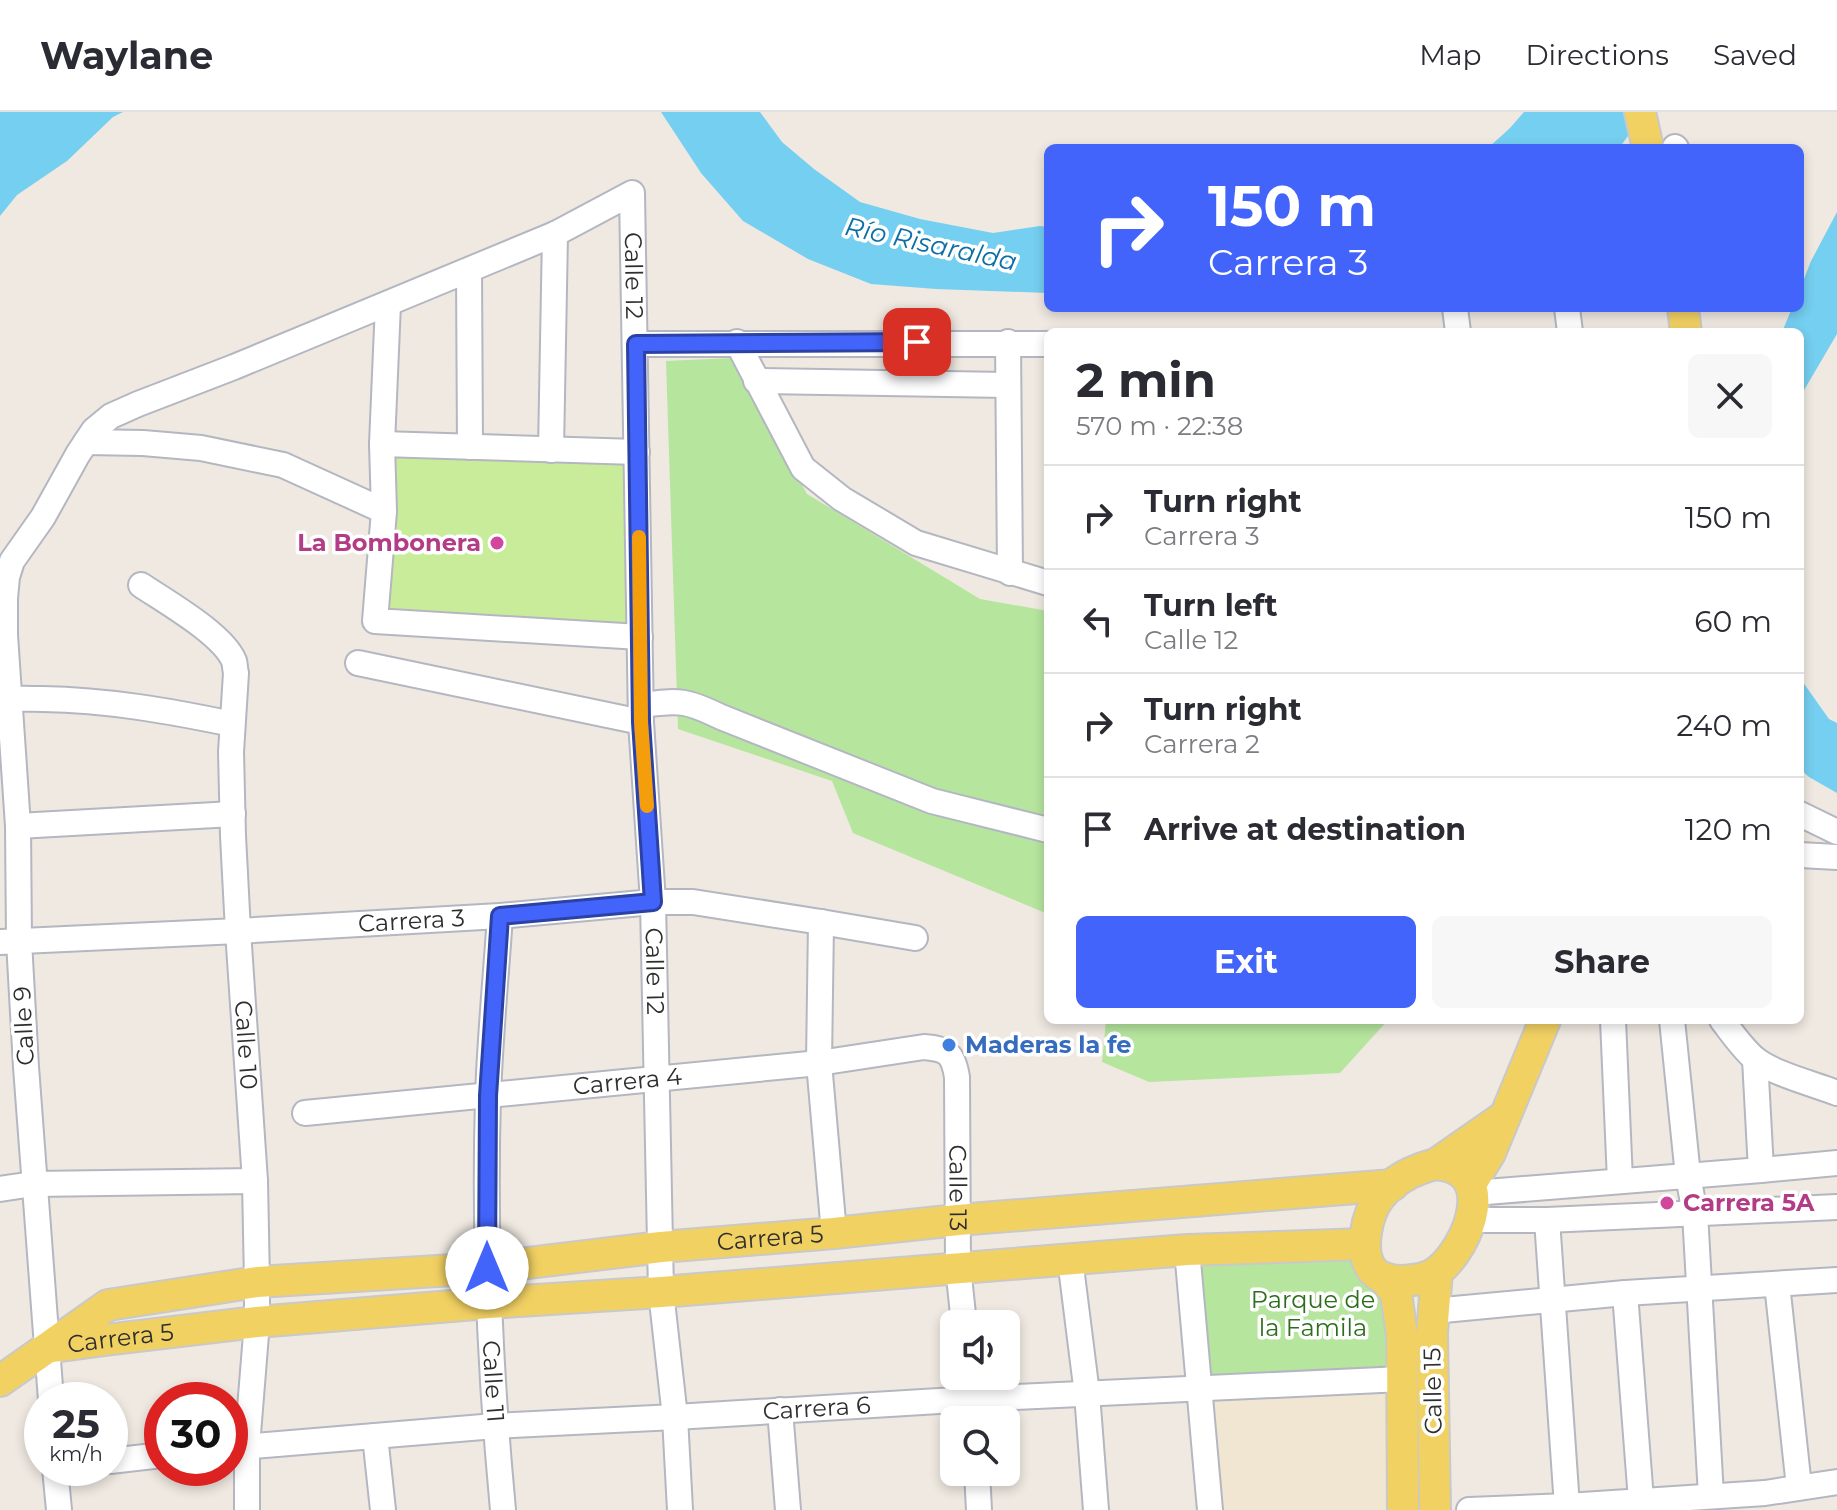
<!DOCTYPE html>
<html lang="en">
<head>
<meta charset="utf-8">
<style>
	:root { --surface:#fff; --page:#f7f7f7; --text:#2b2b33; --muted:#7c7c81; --line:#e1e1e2; --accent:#4264fb }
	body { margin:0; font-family:Montserrat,sans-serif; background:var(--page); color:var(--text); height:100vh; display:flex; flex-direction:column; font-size:30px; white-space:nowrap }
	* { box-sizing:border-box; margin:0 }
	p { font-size:26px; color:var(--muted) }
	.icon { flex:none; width:44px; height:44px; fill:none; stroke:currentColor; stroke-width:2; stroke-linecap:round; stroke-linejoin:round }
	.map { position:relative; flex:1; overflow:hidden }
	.sheet { position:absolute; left:1044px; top:216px; width:760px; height:696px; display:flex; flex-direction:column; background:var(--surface); border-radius:12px; box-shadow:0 4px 12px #0003 }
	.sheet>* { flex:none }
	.guide { position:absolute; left:1044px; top:32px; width:760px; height:168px; border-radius:12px; box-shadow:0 4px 12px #0003; background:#4264fb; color:#fff; overflow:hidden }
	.fabs { position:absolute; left:940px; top:1198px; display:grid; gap:16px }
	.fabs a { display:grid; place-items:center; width:80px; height:80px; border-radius:12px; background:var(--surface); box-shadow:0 4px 12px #0003; font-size:40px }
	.speed { position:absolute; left:24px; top:1270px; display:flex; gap:16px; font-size:40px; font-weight:700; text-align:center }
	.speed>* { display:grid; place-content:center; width:104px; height:104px; border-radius:50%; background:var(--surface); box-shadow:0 4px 12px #0003; line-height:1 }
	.speed small { font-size:20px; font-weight:400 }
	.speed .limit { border:12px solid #d22; background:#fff; color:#111 }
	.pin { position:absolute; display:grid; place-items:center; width:68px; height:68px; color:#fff; margin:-34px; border-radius:16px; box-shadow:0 4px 12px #0006 }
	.me { position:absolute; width:88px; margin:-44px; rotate:0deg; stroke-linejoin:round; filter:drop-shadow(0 0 6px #0008) }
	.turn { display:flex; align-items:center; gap:28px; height:168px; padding:0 32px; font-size:36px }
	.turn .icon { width:104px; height:104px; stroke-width:2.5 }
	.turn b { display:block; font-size:56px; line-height:68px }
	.round { display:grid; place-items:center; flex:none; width:84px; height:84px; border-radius:12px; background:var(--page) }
	.headline { display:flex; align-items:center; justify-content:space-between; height:136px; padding:0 32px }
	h1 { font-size:48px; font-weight:700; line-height:60px }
	.action { display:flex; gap:16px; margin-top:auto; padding:16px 32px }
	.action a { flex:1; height:92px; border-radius:12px; background:var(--accent); color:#fff; font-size:32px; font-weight:700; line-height:92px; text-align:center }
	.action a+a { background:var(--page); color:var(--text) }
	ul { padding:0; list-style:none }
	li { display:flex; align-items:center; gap:24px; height:104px; padding:0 32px; border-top:2px solid var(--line) }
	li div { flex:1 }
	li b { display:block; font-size:30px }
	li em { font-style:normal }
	header { display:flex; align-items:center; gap:48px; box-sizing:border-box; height:112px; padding:0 40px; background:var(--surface); border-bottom:2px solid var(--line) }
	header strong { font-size:38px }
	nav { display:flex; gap:44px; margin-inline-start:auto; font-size:28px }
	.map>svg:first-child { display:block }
</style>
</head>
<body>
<header>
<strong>Waylane</strong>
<nav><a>Map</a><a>Directions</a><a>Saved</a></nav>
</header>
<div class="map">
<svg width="1837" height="1398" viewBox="0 0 1837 1398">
	<rect width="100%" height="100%" fill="#efe9e1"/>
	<path fill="#f0e6d1" d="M 1402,1267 L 1403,1398 L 1210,1398 L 1199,1276 Z"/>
	<path fill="#b6e59e" d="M 733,246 L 807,382 L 980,487 L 1048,499 L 1048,802 L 853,721 L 832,669 L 678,617 L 666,249 Z
		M 1106,908 L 1388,908 L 1340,961 L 1149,970 L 1102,950 Z
		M 1365,1132 L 1384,1167 L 1402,1267 L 1199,1276 L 1187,1138 Z"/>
	<path fill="#c9ec9a" d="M 396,339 L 632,348 L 638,522 L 378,505 Z"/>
	<path fill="#75cff0" d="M 0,0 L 123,0 L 113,5 L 67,49 L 17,83 L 0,104 Z
		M 661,0 L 760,0 L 782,30 L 814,57 L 860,90 L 920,107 L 993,121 L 1040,114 L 1048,115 L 1048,181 L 936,177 L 871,172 L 808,147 L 743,109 L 701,61 Z
		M 1524,0 L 1646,0 L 1619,36 L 1488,36 L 1510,16 Z
		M 1837,100 L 1837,222 L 1800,285 L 1800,220 L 1782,220 L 1792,196 L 1800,196 L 1800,177 L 1811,149 Z
		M 1800,566 L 1829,607 L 1837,611 L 1837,681 L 1809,665 L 1800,657 Z"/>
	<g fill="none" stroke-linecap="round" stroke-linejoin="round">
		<defs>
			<g id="minor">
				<path d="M 1675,35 L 1676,36"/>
				<path d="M 469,159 L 470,335"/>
				<path d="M 388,192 L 382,332 L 384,399 L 375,509 L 640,525"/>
				<path d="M 1455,196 L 1458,220"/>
				<path d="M 1567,196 L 1570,220"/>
				<path d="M 737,230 L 803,356 L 842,387 L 916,431 L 1048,471"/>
				<path d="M 1008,230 L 1010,461"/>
				<path d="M 636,232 L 1048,232"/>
				<path d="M 756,269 L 1007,273"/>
				<path d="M 86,330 L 143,331 L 201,336 L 283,353 L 384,399"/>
				<path d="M 382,332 L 637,340"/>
				<path d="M 551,338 L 555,122"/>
				<path id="s1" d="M 141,473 C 166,490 223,522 234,549 C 235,552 235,558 236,561 L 231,640 L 233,724 L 238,819 L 255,1069 L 257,1170 L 257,1210 L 247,1334 L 247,1398"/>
				<path d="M 358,551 L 641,610"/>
				<path d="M 0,588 C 14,586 29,587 43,587 C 107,588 170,599 232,612"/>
				<path d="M 641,593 C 680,588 686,588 721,605 L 932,689 L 1048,718"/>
				<path d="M 1800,702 L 1837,720"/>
				<path d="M 18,714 L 233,702"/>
				<path d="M 1800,743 L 1837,745"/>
				<path id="s2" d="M 500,804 C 496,864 490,925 488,985 C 484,1123 490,1261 503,1398"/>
				<path d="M 821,810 L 819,951 L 834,1121"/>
				<path id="s3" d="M 0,830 L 238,819 L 500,804 L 653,790 L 693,790 L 821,810 L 915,826"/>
				<path d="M 1613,908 L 1620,1069"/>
				<path d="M 1672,908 L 1688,1064 L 1695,1101 L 1711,1384"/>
				<path d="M 1722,908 C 1732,921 1742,936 1755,947 C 1774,962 1814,972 1837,981"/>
				<path d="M 1755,947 L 1761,1058"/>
				<path id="s4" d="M 305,1001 L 819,951 L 924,935 C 947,937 953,941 957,965 L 958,1155 L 964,1212"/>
				<path d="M 0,1077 L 33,1072 L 255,1069"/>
				<path d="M 1474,1081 L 1761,1058 L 1837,1051"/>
				<path d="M 1471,1108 L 1547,1108 L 1837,1095"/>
				<path d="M 1547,1108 L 1567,1394"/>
				<path d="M 1187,1138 L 1210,1398"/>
				<path d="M 1070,1147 L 1087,1282 L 1096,1398"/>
				<path d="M 1777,1172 L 1799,1375"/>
				<path d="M 1625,1181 L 1641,1388"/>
				<path d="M 1433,1199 L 1625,1181 L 1837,1168"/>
				<path d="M 969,1264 L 973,1308"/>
				<path id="s5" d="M 51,1288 L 26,955 L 19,829 L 18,714 L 5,523 L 5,486 L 7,465 L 12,449 L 43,405 L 78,342 L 94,318 L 111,304 L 138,292 L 234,255 L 555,122 L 632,81 L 641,610 L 653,790 L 661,1180 L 675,1305 L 680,1398"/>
				<path d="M 780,1298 L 788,1398"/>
				<path d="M 375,1324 L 383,1398"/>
				<path id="s6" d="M 230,1336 L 495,1314 L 675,1305 L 972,1287 L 1402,1267"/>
				<path d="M 110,1349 L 162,1343"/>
				<path d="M 55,1356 L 59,1398"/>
				<path d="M 977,1360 L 979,1398"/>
				<path d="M 1469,1398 L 1567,1394 L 1765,1381 L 1837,1370"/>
			</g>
			<g id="major">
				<path d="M 1640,0 L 1648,36"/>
				<path d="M 1683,196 L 1686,220"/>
				<path d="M 1436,1052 C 1499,1057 1470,1133 1438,1159 C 1428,1167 1415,1168 1403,1169 C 1392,1169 1377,1166 1371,1156 C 1359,1138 1367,1102 1379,1086 C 1392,1068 1415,1057 1436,1052 Z"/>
				<path d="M 1436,1052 L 1505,1004"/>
				<path d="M 1471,1072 L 1490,1041 L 1545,908"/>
				<path d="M 1384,1167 L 1396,1181 L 1402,1223 L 1403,1398"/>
				<path id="s7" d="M 53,1235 L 105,1228 L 257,1210 L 488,1191 L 661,1180 L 1187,1138 L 1365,1132"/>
				<path id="s8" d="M 0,1269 L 108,1193 L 257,1170 L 487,1156 L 661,1135 L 834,1121 L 958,1108 L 1393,1073"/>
				<path d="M 1435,1398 L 1432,1221 L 1437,1160"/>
			</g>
		</defs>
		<use href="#minor" stroke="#b4b7c1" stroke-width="28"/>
		<use href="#major" stroke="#c9c9c9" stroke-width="34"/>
		<use href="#minor" stroke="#fff" stroke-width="24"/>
		<use href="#major" stroke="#f2d163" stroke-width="30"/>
	</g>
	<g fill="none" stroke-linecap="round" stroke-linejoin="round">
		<defs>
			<path id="route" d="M 487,1156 L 488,984 L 500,804 L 653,790 L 641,610 L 636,232 L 917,230"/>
		</defs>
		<use href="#route" stroke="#2b41a3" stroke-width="20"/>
		<use href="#route" stroke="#4264fb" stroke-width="14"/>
		<path stroke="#f59e0b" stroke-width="14" d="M 639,425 L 641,610 L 647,694"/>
	</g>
	<g fill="#d1479c" stroke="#fff" stroke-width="3">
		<circle cx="497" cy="431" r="8"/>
		<circle cx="1667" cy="1091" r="8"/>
	</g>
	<circle fill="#3f7fe0" stroke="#fff" stroke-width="3" cx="949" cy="933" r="8"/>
	<g text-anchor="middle" stroke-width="7" stroke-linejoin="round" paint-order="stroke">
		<g font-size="24" fill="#2e2e2e" stroke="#fff">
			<text dy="8" stroke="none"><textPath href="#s5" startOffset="1668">Calle 12</textPath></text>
			<text dy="8" stroke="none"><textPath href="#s3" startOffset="412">Carrera 3</textPath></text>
			<text dy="8" stroke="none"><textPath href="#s5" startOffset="2364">Calle 12</textPath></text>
			<text transform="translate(24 914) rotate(-93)" y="8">Calle 9</text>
			<text dy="8" stroke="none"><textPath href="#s1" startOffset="506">Calle 10</textPath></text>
			<text dy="8" stroke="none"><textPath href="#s4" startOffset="324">Carrera 4</textPath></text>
			<text dy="8" stroke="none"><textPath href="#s4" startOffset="784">Calle 13</textPath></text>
			<text dy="8" stroke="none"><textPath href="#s8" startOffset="798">Carrera 5</textPath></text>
			<text dy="8" stroke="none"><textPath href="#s7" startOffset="68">Carrera 5</textPath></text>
			<text dy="8" stroke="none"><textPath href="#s2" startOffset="466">Calle 11</textPath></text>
			<text transform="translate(1433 1279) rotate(-91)" y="8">Calle 15</text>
			<text dy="8" stroke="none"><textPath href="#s6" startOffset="588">Carrera 6</textPath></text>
		</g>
		<g font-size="24" font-weight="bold" fill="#b23c85" stroke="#fff" text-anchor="end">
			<text x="481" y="439">La Bombonera</text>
			<text x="1683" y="1099" text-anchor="start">Carrera 5A</text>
		</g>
		<g font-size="24" font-weight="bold" fill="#366cbe" stroke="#fff" text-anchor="start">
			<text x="965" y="941">Maderas la fe</text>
		</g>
		<g font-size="24" fill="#2c6e1b" stroke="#fff">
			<text x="1313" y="1196">Parque de<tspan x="1313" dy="28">la Famila</tspan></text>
		</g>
		<g font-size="26" font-style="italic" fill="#0d6fa3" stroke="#fff">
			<text transform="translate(931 132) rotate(12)" y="9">Río Risaralda</text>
		</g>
	</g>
</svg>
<div class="fabs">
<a><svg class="icon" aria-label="sound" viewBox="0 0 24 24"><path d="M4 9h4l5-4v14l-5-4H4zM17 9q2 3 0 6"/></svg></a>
<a><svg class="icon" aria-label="search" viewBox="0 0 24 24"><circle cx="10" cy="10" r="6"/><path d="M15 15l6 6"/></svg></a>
</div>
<div class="speed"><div>25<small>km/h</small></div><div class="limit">30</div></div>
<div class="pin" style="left:917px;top:230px;background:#d93025"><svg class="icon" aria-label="arrive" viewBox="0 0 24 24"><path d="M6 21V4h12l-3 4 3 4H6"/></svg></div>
<svg class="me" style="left:487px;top:1156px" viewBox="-20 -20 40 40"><circle r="19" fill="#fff"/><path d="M0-13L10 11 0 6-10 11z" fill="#4264fb"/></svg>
<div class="guide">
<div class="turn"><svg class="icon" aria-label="right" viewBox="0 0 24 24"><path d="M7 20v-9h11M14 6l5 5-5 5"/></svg><div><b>150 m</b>Carrera 3</div></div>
</div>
<section class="sheet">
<div class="headline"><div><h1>2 min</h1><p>570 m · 22:38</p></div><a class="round"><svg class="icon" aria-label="close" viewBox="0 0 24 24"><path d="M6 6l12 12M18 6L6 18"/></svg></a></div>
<ul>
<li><svg class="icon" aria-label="right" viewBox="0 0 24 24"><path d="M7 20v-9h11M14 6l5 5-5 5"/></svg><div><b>Turn right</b><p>Carrera 3</p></div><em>150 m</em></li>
<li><svg class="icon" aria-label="left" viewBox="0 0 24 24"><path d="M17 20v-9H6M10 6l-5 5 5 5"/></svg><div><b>Turn left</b><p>Calle 12</p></div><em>60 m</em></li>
<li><svg class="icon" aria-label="right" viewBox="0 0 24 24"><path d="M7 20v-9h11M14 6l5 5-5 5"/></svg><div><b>Turn right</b><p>Carrera 2</p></div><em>240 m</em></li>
<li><svg class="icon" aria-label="arrive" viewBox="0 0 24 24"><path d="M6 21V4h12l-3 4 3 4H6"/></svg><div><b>Arrive at destination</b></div><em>120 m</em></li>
</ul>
<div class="action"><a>Exit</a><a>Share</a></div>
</section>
</div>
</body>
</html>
